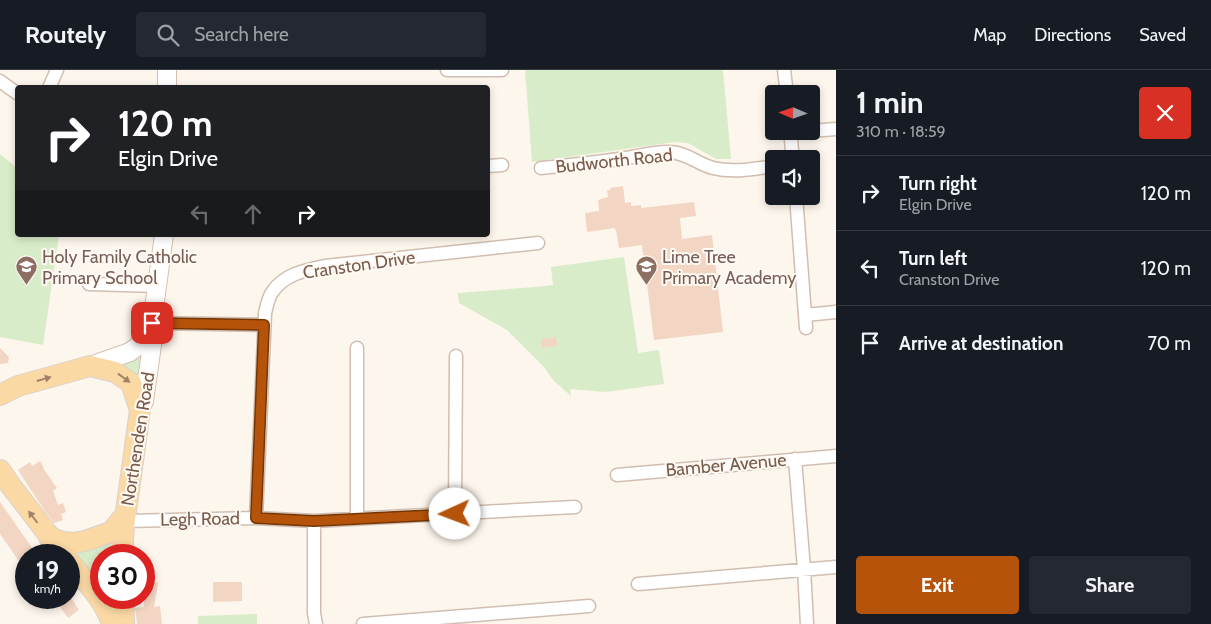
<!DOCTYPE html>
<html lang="en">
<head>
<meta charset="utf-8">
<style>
	:root { --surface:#171b24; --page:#242831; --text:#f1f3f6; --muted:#9ea1a6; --line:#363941; --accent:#b45309 }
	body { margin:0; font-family:Cabin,sans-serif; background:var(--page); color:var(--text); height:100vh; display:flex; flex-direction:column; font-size:19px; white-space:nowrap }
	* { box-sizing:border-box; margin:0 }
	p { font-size:16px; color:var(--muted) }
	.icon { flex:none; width:28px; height:28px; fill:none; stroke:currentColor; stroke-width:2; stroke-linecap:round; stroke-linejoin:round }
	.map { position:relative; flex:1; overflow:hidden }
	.drawer { display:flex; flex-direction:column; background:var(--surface); width:375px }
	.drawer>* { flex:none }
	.banner { position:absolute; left:15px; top:15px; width:475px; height:152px; border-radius:5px; box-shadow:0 2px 8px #0003; background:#202124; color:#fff; overflow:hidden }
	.needle { width:32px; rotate:272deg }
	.buttons { position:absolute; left:765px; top:15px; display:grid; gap:10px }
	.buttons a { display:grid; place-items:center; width:55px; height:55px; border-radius:5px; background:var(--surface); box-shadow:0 2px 8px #0003; font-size:25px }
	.speed { position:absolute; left:15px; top:474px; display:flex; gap:10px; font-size:25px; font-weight:700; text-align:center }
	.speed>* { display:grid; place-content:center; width:65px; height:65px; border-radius:50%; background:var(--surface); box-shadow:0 2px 8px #0003; line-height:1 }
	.speed small { font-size:12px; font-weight:400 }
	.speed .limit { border:8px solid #d22; background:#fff; color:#111 }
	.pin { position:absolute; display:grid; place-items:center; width:42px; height:42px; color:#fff; margin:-21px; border-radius:10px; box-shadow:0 2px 8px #0006 }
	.me { position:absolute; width:55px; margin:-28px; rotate:268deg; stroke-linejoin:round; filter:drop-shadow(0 0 4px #0008) }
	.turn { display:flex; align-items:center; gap:18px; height:105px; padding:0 20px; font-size:22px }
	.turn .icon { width:65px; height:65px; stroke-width:2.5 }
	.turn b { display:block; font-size:35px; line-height:42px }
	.lanes { display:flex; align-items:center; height:48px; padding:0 20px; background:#0003; justify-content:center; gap:25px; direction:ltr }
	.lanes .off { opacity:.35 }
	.round { display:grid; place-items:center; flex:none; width:52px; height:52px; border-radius:5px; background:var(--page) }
	.headline { display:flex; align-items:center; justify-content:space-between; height:85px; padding:0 20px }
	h1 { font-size:30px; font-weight:700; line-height:38px }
	.button { display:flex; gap:10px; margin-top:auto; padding:10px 20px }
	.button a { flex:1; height:58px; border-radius:5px; background:var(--accent); color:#fff; font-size:20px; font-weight:700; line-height:58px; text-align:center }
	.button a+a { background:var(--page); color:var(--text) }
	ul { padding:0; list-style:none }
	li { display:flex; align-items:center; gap:15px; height:75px; padding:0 20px; border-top:1px solid var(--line) }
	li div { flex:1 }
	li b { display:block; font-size:19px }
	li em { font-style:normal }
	header { display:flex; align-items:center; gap:30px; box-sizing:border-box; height:70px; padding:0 25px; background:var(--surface); border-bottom:1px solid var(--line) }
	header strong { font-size:24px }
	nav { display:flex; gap:28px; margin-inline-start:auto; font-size:18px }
	.search { width:350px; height:45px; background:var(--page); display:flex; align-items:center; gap:12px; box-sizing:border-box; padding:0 18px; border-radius:5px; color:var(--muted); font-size:19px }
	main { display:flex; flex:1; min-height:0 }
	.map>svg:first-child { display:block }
</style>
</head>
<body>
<header>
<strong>Routely</strong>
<div class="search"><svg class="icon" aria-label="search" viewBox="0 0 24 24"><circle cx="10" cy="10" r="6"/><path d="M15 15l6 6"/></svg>Search here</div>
<nav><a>Map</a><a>Directions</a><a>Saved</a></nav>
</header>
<main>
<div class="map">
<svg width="836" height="554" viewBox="0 0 836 554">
	<rect width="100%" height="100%" fill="#fdf6ec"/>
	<path fill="#d8ecc9" d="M 525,0 L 723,0 L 731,89 L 716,89 L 688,73 L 675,72 L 532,92 Z
		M 0,84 L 17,98 L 18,165 L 59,165 L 43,275 L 0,267 Z
		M 624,187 L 638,283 L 659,280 L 664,314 L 606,322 L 570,319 L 571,326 L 554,311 L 544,297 L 507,260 L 459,233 L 458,223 L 535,217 L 553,215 L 551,197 Z
		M 142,284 L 145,286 L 141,315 L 118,296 L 131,291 Z
		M 112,469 L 110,485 L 101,485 L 101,517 L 95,505 L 73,481 Z
		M 257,544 L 257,554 L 198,554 L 198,546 Z"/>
	<path fill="#f3d5c3" d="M 623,116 L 625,133 L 631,132 L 631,136 L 641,135 L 641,138 L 694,132 L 696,146 L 680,148 L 682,169 L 712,165 L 723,262 L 654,270 L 642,175 L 619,178 L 616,160 L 615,160 L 615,158 L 587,162 L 585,143 L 599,141 L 598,130 L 608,127 L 607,120 L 611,120 L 610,118 Z
		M 556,267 L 557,276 L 542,278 L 541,269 Z
		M 0,278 L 9,287 L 8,293 L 0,294 Z
		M 40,391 L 44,398 L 43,398 L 57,418 L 53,421 L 58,435 L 63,433 L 66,442 L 61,444 L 63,450 L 54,453 L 44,440 L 18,400 L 30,392 L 32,396 Z
		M 0,432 L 37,485 L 26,485 L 26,501 L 0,464 Z
		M 144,504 L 156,507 L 155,512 L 158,513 L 154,537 L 160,536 L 162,554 L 137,554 L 135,538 L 144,537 Z
		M 213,512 L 242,512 L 242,531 L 213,532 Z
		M 54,528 L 71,528 L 79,540 L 68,548 Z"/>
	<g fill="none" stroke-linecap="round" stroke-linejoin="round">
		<defs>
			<path id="street" d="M 447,0 L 502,0
				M 784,0 L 787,24
				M 0,11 L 18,24
				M 49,18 L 57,0
				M 790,61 L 793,89
				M 811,61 L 836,59
				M 488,96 L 502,95
				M 541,98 C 569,95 597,93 625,88 C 640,86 655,81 670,82 C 687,83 698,94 713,98 C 733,103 754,99 774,96
				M 796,126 L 806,258
				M 89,214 L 157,216
				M 805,245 L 836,242
				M 152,253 L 264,255
				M 795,389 L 804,499 L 807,554
				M 617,405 L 836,386
				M 455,444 L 456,286
				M 256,448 L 265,243 C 267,236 268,227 273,221 C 285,204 306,200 325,196 L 538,173
				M 357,448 L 357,278
				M 126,451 L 256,448 L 314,451 L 575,437
				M 314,451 L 314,543 L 316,554
				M 638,514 L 836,497
				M 363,554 L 589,536"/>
			<path id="secondary" d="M 167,18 L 167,0
				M 90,296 L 130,282 L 139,275 L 152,253
				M 140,340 L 144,331 L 153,268 L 152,253 L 164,165"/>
			<path id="primary" d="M 0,325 L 18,316 L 90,296 L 115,302 L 131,313 L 140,340 L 124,456 L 122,485
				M 0,400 L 11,416 L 64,485
				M 49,467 L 63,472 L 74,473 L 85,471 L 111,462 L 126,444
				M 69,491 C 85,511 104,529 112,554
				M 123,528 L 124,554"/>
		</defs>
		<use href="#street" stroke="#d1beb0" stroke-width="15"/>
		<use href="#secondary" stroke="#d6c0b0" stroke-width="20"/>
		<use href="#primary" stroke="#dad1cd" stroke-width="22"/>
		<use href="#street" stroke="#fff" stroke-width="12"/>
		<use href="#secondary" stroke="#fff" stroke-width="18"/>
		<use href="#primary" stroke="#fbd9a5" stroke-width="20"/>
	</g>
	<defs><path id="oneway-solid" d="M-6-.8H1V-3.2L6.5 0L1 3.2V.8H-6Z" transform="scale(1.25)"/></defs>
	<g fill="#a18267">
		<use href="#oneway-solid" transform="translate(124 308) rotate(36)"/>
		<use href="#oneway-solid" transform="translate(44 309) rotate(-16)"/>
		<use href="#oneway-solid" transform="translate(33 447) rotate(-127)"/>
	</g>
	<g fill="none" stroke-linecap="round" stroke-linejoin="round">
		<defs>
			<path id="route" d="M 152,253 L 264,255 L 256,448 L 314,451 L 455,444"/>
		</defs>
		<use href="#route" stroke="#753606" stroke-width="12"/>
		<use href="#route" stroke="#b45309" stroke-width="9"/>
	</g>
	<defs>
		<symbol id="school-pin" viewBox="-11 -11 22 30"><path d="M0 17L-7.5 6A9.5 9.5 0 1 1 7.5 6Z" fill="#8d6e63" stroke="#fffaf3"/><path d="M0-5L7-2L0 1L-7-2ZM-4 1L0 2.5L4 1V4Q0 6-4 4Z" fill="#fff"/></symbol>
	</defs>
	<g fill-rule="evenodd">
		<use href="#school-pin" x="14" y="184" width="25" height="34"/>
		<use href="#school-pin" x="634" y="184" width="25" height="34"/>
	</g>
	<g text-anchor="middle" stroke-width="4" stroke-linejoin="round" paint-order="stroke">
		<g font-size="18" fill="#7a5c4d" stroke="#fffaf3">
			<text transform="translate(614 91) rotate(-6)" y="6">Budworth Road</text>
			<text transform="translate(359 195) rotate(-8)" y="6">Cranston Drive</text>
			<text transform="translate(138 369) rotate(-81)" y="6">Northenden Road</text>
			<text transform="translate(726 395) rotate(-5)" y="6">Bamber Avenue</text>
			<text transform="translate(200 449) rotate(-1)" y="6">Legh Road</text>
		</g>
		<g font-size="18" fill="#785e54" stroke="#fffaf3" text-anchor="start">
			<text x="42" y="193">Holy Family Catholic<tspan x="42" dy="21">Primary School</tspan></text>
			<text x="662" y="193">Lime Tree<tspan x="662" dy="21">Primary Academy</tspan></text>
		</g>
	</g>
</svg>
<div class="buttons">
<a><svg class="needle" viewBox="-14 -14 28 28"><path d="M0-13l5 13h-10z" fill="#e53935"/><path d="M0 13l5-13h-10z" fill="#9ea1a6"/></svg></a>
<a><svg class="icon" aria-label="sound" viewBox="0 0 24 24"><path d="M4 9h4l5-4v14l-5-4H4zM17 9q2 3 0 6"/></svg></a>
</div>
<div class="speed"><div>19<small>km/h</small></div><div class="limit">30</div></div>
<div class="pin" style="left:152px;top:253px;background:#d93025"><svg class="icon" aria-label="arrive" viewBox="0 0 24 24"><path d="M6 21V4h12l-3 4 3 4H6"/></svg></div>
<svg class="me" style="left:455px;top:444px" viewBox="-20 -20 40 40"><circle r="19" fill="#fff"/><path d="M0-13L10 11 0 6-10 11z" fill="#b45309"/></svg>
<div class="banner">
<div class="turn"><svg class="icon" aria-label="right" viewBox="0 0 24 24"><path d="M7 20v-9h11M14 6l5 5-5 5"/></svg><div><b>120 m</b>Elgin Drive</div></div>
<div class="lanes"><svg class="icon off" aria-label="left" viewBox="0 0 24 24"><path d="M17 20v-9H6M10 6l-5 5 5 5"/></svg><svg class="icon off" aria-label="ahead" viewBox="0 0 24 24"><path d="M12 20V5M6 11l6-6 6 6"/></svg><svg class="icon" aria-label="right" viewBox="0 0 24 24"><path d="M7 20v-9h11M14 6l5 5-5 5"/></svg></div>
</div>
</div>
<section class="drawer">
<div class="headline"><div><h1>1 min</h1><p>310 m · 18:59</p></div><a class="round" style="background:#d93025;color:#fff"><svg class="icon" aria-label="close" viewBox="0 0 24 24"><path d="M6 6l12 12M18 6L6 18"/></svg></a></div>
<ul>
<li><svg class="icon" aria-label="right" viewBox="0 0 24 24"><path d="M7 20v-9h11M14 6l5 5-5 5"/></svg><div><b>Turn right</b><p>Elgin Drive</p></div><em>120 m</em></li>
<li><svg class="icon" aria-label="left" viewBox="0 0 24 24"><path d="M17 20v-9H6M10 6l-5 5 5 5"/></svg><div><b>Turn left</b><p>Cranston Drive</p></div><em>120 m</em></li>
<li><svg class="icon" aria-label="arrive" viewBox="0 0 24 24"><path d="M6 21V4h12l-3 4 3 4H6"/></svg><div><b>Arrive at destination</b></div><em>70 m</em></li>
</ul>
<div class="button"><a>Exit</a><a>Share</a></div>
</section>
</main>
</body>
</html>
